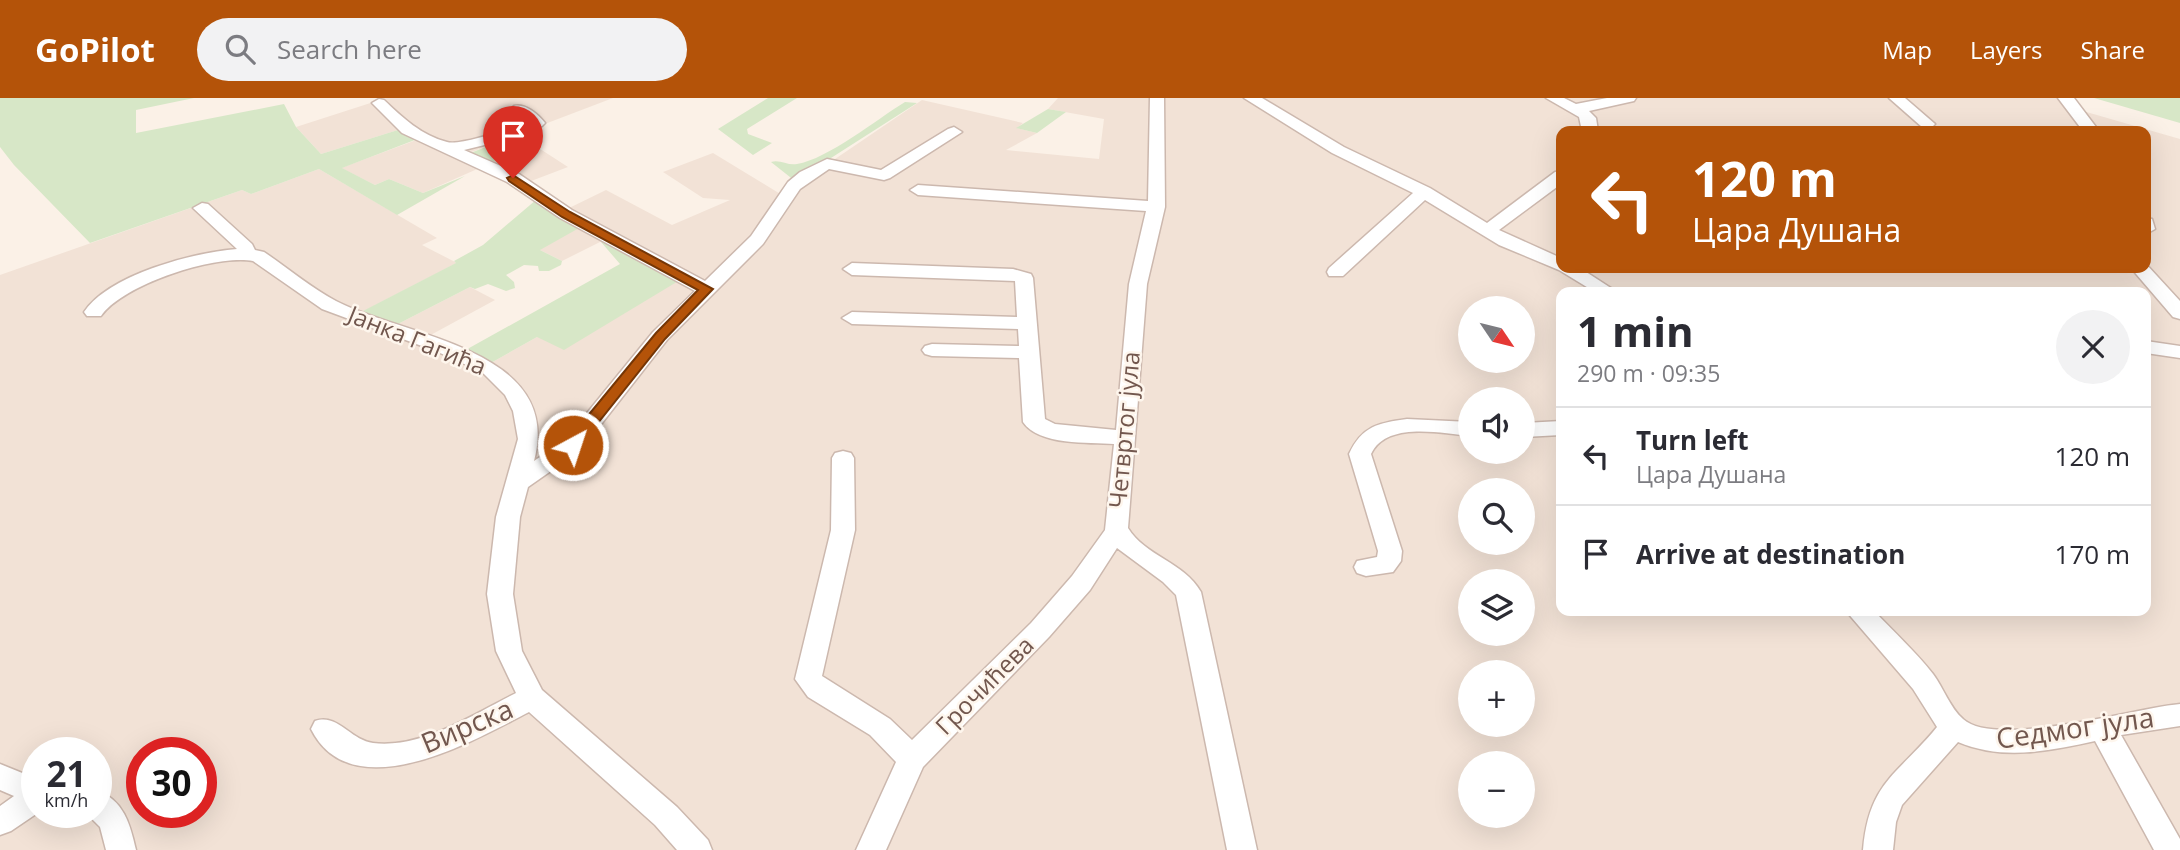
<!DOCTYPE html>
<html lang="en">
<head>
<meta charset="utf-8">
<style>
	:root { --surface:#fff; --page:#f2f2f3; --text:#2b2b33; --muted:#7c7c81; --line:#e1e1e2; --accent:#b45309 }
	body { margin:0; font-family:"Open Sans",sans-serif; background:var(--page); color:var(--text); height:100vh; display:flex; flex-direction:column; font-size:26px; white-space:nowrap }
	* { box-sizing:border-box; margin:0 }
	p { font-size:23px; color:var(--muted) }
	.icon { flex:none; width:38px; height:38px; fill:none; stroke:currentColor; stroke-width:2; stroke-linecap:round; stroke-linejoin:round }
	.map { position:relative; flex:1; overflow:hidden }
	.side { position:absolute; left:1556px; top:189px; width:595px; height:329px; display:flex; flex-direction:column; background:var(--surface); border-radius:14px; box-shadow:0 7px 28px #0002 }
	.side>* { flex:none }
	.guide { position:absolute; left:1556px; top:28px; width:595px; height:147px; border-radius:14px; box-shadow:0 7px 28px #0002; background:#b45309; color:#fff; overflow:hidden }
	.needle { width:46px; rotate:125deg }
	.tools { position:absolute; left:1458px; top:198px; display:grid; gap:14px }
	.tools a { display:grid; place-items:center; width:77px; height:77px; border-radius:50%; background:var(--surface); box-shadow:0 7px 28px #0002; font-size:35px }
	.speed { position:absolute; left:21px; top:639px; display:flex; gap:14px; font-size:35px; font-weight:700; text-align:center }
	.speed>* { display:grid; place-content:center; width:91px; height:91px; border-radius:50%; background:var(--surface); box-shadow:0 7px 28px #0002; line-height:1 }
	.speed small { font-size:18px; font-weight:400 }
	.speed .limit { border:10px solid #d22; background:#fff; color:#111 }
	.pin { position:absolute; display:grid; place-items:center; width:60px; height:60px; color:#fff; margin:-72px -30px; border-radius:50% 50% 50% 0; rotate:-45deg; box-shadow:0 0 7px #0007 }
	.pin .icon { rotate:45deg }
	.me { position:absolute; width:77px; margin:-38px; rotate:40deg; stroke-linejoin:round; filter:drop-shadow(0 0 5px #0008) }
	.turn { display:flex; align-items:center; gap:24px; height:147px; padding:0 21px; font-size:32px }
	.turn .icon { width:91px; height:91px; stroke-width:2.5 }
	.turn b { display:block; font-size:49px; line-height:60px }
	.round { display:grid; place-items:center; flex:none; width:74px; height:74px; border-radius:37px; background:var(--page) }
	.summary { display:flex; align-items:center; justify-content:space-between; height:119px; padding:0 21px }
	h1 { font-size:42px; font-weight:700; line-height:52px }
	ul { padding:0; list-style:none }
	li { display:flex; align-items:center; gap:21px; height:98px; padding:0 21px; border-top:2px solid var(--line) }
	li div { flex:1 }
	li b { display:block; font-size:26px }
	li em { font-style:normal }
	header { display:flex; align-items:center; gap:42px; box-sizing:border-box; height:98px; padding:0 35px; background:var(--accent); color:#fff }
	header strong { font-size:33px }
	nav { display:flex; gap:38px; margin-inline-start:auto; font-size:24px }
	.search { width:490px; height:63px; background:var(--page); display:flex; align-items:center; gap:18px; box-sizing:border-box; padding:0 24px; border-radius:38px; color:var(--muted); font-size:26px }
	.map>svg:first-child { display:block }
</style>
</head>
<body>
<header>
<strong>GoPilot</strong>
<div class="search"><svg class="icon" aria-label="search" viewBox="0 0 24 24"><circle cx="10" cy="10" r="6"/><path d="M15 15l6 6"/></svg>Search here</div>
<nav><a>Map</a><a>Layers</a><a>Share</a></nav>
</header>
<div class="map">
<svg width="2180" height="752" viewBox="0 0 2180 752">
	<rect width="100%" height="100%" fill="#fbf1e7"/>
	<path fill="#f2e2d6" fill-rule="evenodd" d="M 386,0 L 613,0 L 469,55 L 489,65 L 534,47 L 568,69 L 518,88 L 484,68 L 423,95 L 389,81 L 375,87 L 341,70 L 419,41 L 401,31 L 321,56 L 296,29 Z
		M 1058,0 L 2062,0 L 2083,13 L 2180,41 L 2180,752 L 0,752 L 0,177 L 242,92 L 251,96 L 319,71 L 437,140 L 422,147 L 457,165 L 364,213 L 394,228 L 470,189 L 495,202 L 427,239 L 489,266 L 537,239 L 684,180 L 612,138 L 562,163 L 540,152 L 565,112 L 606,92 L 672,127 L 730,102 L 703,100 L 663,74 L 713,55 L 782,97 L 922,2 L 1023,25 L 1017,30 L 1037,35 L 1006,52 L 1099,61 L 1104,21 L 1048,11 ZM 1561,33 L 2146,33 L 2146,170 L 1561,170 ZM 1561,194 L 2146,194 L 2146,513 L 1561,513 ZM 1470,210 L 1522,210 L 1522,262 L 1470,262 ZM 1470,301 L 1522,301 L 1522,354 L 1470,354 ZM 1470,392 L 1522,392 L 1522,444 L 1470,444 ZM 1470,483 L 1522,483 L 1522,536 L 1470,536 ZM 1470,574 L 1522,574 L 1522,626 L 1470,626 ZM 37,654 L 96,654 L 96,714 L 37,714 ZM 142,654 L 201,654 L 201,714 L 142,714 ZM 1470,665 L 1522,665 L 1522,718 L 1470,718 Z"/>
	<path fill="#d7e7c7" d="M 0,0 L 194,0 L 136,12 L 136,35 L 284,6 L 296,29 L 321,56 L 401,31 L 420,40 L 342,70 L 375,87 L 389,81 L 423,95 L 465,78 L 397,117 L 319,71 L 251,96 L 242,92 L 90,145 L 14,67 L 0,49 Z
		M 768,0 L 797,0 L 747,31 L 748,36 L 772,45 L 753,57 L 718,31 Z
		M 2094,0 L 2180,0 L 2180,25 Z
		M 905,4 L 917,5 L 795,83 L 771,64 C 780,61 788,68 797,66 C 828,61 877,21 905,4 Z
		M 1048,11 L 1066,14 L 1037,35 L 1016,30 Z
		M 521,35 L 534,47 L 489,65 L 468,56 Z
		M 543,96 L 588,125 L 540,152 L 562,163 L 561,167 L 549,173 L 539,173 L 538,168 L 524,167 L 506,177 L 514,184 L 515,190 L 506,193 L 488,186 L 475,191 L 470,189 L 394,228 L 363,213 L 456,165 L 454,163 L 483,147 Z
		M 612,138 L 685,179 L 564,252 L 537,239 L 489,266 L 462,254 L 620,166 L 601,144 Z"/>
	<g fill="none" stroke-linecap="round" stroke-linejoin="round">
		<defs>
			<path id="minor" d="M 1150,0 L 1164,0 L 1165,109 L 1147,186 L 1128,430 C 1145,458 1184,464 1201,494 L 1257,752 L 1227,752 L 1176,497 L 1163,484 L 1117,450 L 1090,492 L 1049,539 L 923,669 L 886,752 L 856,752 L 896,664 L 870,637 L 808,599 L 795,581 L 831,432 L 832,360 L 835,355 L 843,353 L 851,355 L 854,360 L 855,432 L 822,578 L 890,621 L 912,642 L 1031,525 L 1072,478 L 1105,432 L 1114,346 C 1089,344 1039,348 1023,324 L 1019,260 L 932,258 L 925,256 L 922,252 L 925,248 L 932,246 L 1019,248 L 1018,231 L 852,226 L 842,220 L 852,214 L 1017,219 L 1015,183 L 852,177 L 843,171 L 852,165 L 1013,171 L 1031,176 L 1033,180 L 1045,321 L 1055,326 L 1116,332 L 1129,186 L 1146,113 L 918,97 L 910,92 L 918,87 L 1148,103 Z
				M 1244,0 L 1262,0 L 1344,49 L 1430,90 L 1487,125 L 1555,74 L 1561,73 L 1561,86 L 1499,132 L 1561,160 L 1561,170 L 1580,170 L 1617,194 L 1595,194 L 1559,172 L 1499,147 L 1425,102 L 1343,178 L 1329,178 L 1327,174 L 1329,170 L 1413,95 L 1332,55 Z
				M 1546,0 L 1564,0 L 1576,6 L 1607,0 L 1636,0 L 1634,3 L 1589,13 L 1596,20 L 1598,33 L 1582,33 L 1579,19 Z
				M 1889,0 L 1905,0 L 1935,26 L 1932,29 L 1922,29 Z
				M 2058,0 L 2074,0 L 2099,33 L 2083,33 Z
				M 379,1 L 384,2 C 403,20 421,37 447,44 C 460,48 513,30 526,24 L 511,11 L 514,8 C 525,5 538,16 545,25 L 542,28 L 521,38 L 464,52 L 519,76 L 572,112 L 705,183 L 751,138 L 788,84 L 800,74 L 827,61 L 881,72 L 948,31 L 954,29 L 962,34 L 890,80 L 884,82 L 829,71 L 800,91 L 763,146 L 667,242 L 581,352 L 528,389 L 520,419 L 513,496 L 522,553 L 542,592 L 677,709 L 708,742 L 712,752 L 677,752 L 655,727 L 529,614 C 475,642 352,713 311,631 L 315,623 C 338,615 350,642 373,645 C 422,651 474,616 516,595 L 496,553 L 487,496 L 496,419 L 518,341 L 513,313 L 505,297 L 482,274 L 438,254 L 322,211 L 253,163 C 215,156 122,187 101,218 L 87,218 L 84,214 C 110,176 192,155 237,151 L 193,110 L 202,105 L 208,106 L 252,146 L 255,152 L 264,154 C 288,170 311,190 336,203 C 404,239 564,250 534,363 L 565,342 L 653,234 L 695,193 L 560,120 L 507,84 L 402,35 L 372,5 Z
				M 2146,120 L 2152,121 L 2155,131 L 2146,136 Z
				M 2146,166 L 2180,203 L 2180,221 L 2173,219 L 2131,170 L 2146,170 Z
				M 2146,243 L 2180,248 L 2180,260 L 2146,255 Z
				M 1407,321 L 1470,324 L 1470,338 C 1441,335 1386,323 1371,356 L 1402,453 L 1401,463 L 1393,474 L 1366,478 L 1357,475 L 1354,469 L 1357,463 L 1377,459 L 1378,453 L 1349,356 C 1362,328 1378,325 1407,321 Z
				M 1561,323 L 1561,337 L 1522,339 L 1522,325 Z
				M 1846,513 L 1874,513 C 1894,534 1916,554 1933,576 C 1943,589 1950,610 1963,621 C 1996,651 2135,610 2180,606 L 2180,628 L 2121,637 L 2180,741 L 2180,752 L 2154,752 L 2095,643 C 2049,653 2003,663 1958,644 L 1902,707 L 1896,724 L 1893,752 L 1863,752 C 1869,683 1898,677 1937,629 L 1913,591 Z
				M 0,666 L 37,681 L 39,714 L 11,733 L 0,737 L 0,708 L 14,698 L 0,692 Z
				M 96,692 C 124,702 130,726 136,752 L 106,752 L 100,729 L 85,714 L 96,714 Z"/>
		</defs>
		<use href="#minor" stroke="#ccb8ae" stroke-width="3"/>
		<use href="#minor" fill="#fff" fill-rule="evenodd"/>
	</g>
	<path fill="#b45309" stroke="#753606" stroke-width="2" d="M 513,77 L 570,114 L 713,191 L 665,241 L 578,350 L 567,350 L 565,347 L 567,343 L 656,235 L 698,192 L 562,119 L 509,83 L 507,80 Z"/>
	<g text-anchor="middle" stroke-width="5" stroke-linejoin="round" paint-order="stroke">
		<g font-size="24" fill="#72574e" stroke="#fef6ed">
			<text transform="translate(417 243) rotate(22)" y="8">Јанка Гагића</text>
			<text transform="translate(1125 332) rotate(-85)" y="8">Четвртог јула</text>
			<text transform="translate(985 588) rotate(-45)" y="8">Грочићева</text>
		</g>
		<g font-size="28" fill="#72574e" stroke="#fef6ed">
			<text transform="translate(467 628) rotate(-23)" y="10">Вирска</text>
			<text transform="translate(2075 630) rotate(-8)" y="10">Седмог јула</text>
		</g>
	</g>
</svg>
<div class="tools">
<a><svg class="needle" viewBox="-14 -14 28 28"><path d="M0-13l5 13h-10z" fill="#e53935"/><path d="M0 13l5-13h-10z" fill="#7c7c81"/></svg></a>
<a><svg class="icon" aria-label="sound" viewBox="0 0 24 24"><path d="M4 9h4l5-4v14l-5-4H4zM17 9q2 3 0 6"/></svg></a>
<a><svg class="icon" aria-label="search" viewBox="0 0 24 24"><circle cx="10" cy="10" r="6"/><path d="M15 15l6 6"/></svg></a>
<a><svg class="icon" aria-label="layers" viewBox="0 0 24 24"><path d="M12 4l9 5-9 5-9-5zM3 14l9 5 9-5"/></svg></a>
<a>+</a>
<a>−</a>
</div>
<div class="speed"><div>21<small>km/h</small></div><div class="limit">30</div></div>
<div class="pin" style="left:513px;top:80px;background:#d93025"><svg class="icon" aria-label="arrive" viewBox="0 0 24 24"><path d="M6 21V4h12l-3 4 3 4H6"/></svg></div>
<svg class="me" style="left:573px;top:347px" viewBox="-20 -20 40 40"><circle r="17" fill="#b45309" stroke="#fff" stroke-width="3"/><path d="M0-11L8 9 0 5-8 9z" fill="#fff"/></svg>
<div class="guide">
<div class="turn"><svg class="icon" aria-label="left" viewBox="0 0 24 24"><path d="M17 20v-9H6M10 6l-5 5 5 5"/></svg><div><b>120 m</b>Цара Душана</div></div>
</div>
<section class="side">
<div class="summary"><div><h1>1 min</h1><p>290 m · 09:35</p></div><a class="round"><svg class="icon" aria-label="close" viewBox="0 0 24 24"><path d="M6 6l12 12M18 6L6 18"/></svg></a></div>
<ul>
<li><svg class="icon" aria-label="left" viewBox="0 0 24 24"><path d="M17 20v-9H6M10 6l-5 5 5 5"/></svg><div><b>Turn left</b><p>Цара Душана</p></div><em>120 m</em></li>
<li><svg class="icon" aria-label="arrive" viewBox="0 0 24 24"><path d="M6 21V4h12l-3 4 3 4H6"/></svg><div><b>Arrive at destination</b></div><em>170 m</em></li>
</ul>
</section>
</div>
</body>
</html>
